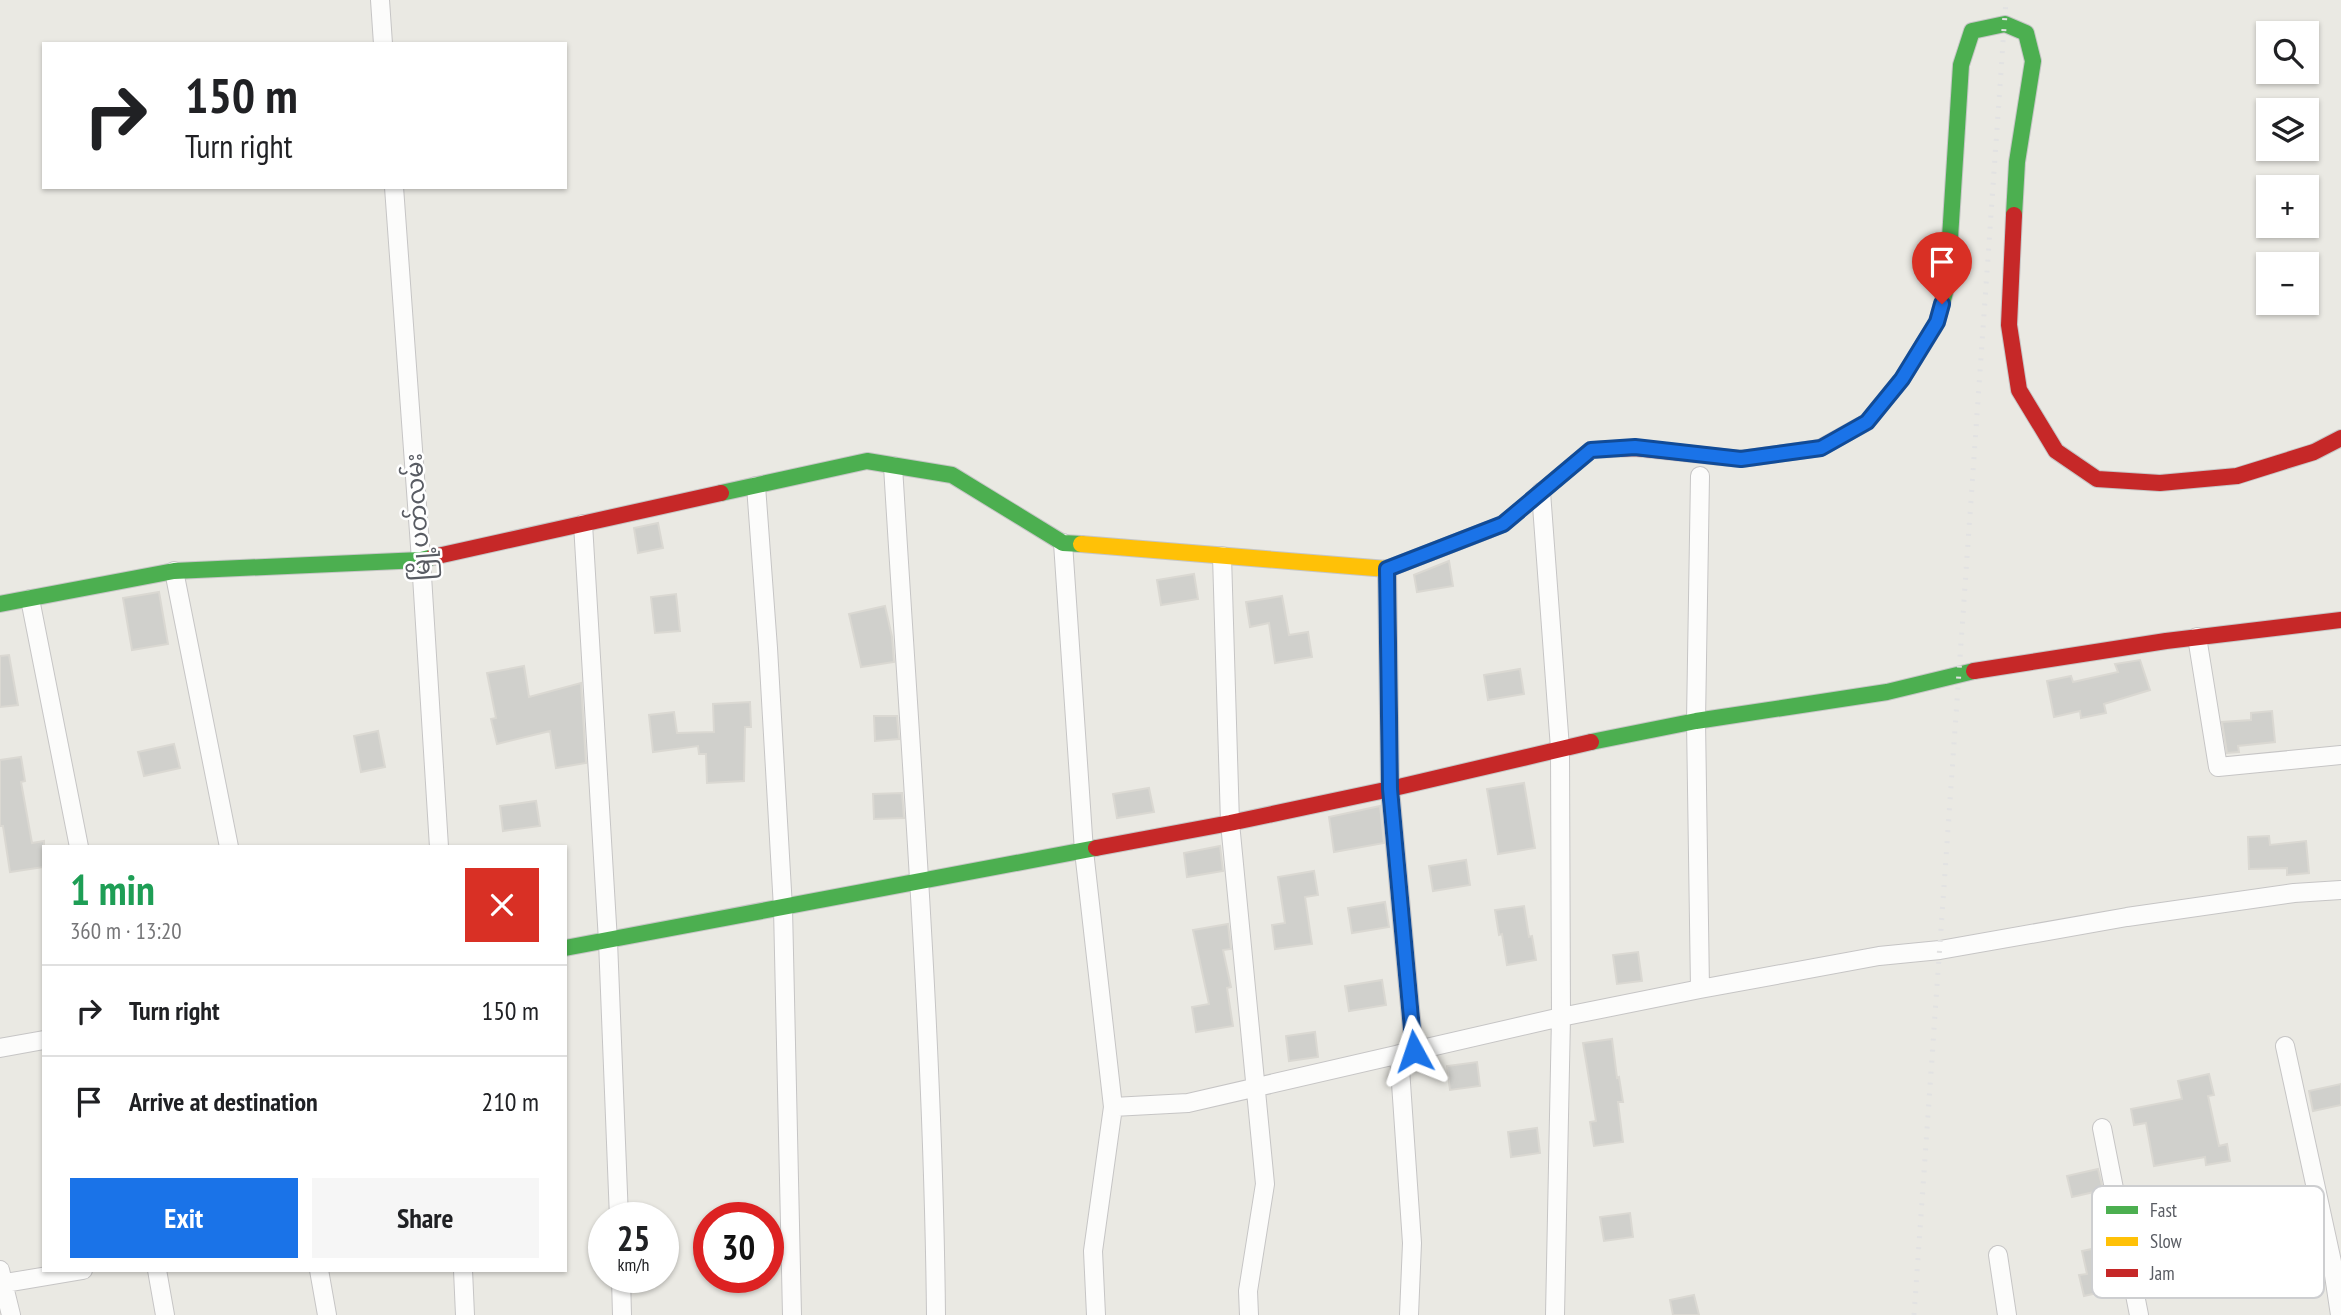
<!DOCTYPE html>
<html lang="en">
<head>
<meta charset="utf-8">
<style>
	:root { --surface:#fff; --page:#f6f6f6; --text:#202124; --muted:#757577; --line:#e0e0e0; --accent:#1a73e8 }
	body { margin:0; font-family:"PT Sans Narrow","Noto Sans Myanmar",sans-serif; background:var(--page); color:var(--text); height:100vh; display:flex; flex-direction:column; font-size:26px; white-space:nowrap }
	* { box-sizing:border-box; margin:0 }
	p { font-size:23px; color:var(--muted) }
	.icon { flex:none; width:38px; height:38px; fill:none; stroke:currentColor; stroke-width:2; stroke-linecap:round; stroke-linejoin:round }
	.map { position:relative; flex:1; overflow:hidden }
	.panel { position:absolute; left:42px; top:845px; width:525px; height:427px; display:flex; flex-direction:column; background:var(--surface); border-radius:0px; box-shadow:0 2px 5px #0004 }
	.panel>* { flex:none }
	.guide { position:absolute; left:42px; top:42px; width:525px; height:147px; border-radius:0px; box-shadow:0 2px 5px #0004; background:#fff; color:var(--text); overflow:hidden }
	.tools { position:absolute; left:2256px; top:21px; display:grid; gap:14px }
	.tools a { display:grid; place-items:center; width:63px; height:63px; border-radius:0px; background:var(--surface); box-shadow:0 2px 5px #0004; font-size:35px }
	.speed { position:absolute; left:588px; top:1202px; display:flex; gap:14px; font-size:35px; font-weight:700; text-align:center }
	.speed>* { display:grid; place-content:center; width:91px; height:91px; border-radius:50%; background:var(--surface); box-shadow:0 2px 5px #0004; line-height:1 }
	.speed small { font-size:18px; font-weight:400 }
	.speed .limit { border:10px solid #d22; background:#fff; color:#111 }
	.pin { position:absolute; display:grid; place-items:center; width:60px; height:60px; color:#fff; margin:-72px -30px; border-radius:50% 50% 50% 0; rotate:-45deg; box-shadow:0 0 7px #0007 }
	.pin .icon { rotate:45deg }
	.me { position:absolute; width:77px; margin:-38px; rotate:355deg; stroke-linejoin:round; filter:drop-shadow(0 0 5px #0008) }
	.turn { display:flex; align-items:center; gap:24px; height:147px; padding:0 28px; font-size:32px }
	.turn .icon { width:91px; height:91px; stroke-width:2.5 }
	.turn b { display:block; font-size:49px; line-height:60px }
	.round { display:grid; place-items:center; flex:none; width:74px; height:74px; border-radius:0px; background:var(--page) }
	.summary { display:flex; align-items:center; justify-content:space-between; height:119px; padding:0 28px }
	h1 { font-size:42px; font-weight:700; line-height:52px; color:#1e9e55 }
	.primary-button { display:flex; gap:14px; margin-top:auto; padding:14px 28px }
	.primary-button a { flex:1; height:80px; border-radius:0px; background:var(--accent); color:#fff; font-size:28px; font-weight:700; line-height:80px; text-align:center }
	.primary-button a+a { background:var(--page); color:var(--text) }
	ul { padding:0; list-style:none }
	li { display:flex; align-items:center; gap:21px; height:91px; padding:0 28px; border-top:2px solid var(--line) }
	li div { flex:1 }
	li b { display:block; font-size:26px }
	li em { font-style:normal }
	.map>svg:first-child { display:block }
</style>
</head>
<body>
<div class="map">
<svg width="2341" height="1315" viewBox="0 0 2341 1315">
	<rect width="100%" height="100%" fill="#eae9e3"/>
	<path fill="#d0d0cc" stroke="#dad8d2" stroke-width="2" d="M 658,523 L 663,548 L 638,553 L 634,528 Z
		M 1449,561 L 1453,586 L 1417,592 L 1414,575 Z
		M 1194,574 L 1198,599 L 1161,605 L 1157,580 Z
		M 159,592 L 168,644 L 132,650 L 123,598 Z
		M 676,594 L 680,631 L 655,633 L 651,597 Z
		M 1282,596 L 1289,635 L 1308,632 L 1312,657 L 1275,663 L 1269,623 L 1250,627 L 1246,602 Z
		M 885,606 L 892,637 L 894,662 L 861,667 L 849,614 Z
		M 9,655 L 18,705 L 0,707 L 0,656 Z
		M 2140,660 L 2150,690 L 2104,704 L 2106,713 L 2081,718 L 2080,711 L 2054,717 L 2047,681 L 2071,676 L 2073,682 L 2118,672 L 2115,664 Z
		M 524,666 L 529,697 L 581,683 L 586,763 L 556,768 L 550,731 L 497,744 L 491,719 L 496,718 L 487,673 Z
		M 1520,669 L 1524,694 L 1488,700 L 1484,675 Z
		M 750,702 L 751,727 L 745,727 L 744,781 L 707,783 L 706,754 L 699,754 L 698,746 L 653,752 L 649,715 L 674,712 L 677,733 L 714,732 L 713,704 Z
		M 2272,711 L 2275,742 L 2238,746 L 2239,752 L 2227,753 L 2222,722 L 2251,720 L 2251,713 Z
		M 874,716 L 897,716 L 899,739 L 875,741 Z
		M 378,731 L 385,767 L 361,772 L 354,736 Z
		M 174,744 L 180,768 L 144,776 L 138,752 Z
		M 21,757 L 25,781 L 21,782 L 32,843 L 44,841 L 44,867 L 10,872 L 3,826 L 0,826 L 0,760 Z
		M 1524,783 L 1535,848 L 1498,854 L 1487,789 Z
		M 1149,788 L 1154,812 L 1117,818 L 1113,794 Z
		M 902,793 L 904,818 L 874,819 L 873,794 Z
		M 536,801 L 540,826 L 503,831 L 500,806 Z
		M 1380,806 L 1384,843 L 1334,852 L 1329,817 Z
		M 2269,836 L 2270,845 L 2306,841 L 2309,873 L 2287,875 L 2287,868 L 2249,869 L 2248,837 Z
		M 1220,846 L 1223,871 L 1187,877 L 1184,853 Z
		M 1466,860 L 1470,885 L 1433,891 L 1429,866 Z
		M 1314,871 L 1318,895 L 1305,897 L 1312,944 L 1275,949 L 1272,925 L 1285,923 L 1278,877 Z
		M 1385,902 L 1389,927 L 1352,933 L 1348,908 Z
		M 1524,906 L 1529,937 L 1532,936 L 1536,960 L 1507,965 L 1502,934 L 1499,935 L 1495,910 Z
		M 1228,924 L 1231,949 L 1223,950 L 1231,987 L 1227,988 L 1233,1026 L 1196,1032 L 1192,1007 L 1209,1004 L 1193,930 Z
		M 1638,952 L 1642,981 L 1617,984 L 1613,955 Z
		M 1382,980 L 1386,1005 L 1349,1011 L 1345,986 Z
		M 1315,1032 L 1318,1057 L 1289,1061 L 1286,1036 Z
		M 1612,1039 L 1617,1078 L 1619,1077 L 1623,1102 L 1618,1102 L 1623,1142 L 1594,1146 L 1590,1122 L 1596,1121 L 1583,1043 Z
		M 1477,1062 L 1480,1086 L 1450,1090 L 1447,1066 Z
		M 2209,1074 L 2214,1095 L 2208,1096 L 2219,1146 L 2227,1144 L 2230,1161 L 2206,1165 L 2205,1157 L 2154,1166 L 2146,1123 L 2134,1125 L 2131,1109 L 2182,1099 L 2178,1081 Z
		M 2341,1084 L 2341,1105 L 2313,1111 L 2309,1091 Z
		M 1537,1128 L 1540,1153 L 1511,1157 L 1508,1132 Z
		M 2098,1169 L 2103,1190 L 2072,1197 L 2067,1176 Z
		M 1630,1213 L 1633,1237 L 1604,1241 L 1600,1217 Z
		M 2106,1246 L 2115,1289 L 2084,1296 L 2079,1275 L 2087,1274 L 2082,1251 Z
		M 1694,1295 L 1699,1315 L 1673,1315 L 1670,1300 Z"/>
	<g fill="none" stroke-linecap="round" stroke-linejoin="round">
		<defs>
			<path id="street" d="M 380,0 L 383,44
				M 394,187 L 421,560 L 439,847
				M 893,466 C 910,749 933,1032 936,1315
				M 756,486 L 768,648 L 783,908 L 792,1315
				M 1541,492 L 1560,748 L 1561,1017 L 1555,1315
				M 583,524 L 608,941 L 619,1218
				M 1063,543 L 1084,851 L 1113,1107 L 1093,1251 L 1096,1315
				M 1222,556 L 1230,823 L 1265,1184 L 1248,1291 L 1249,1315
				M 1387,569 L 1390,789 L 1414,1051
				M 174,571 L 229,847
				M 30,599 L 79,847
				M 2197,637 L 2218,767 L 2341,755
				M 1700,989 L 1696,721 L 1700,476
				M 2285,1046 L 2332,1262 L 2340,1315
				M 0,1048 L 44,1040
				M 1399,1054 L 1412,1243 L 1409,1315
				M 1113,1107 L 1188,1103 L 1561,1017 L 1700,989 L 1879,956 L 1940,950 L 2127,917 L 2294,893 L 2341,890
				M 2102,1128 L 2139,1315
				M 1998,1255 L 2007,1315
				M 0,1270 L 11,1315
				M 157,1270 L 165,1315
				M 319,1270 L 327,1315
				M 463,1270 L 465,1315
				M 621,1278 L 622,1315
				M 0,1284 L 83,1270"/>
			<path id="fast" d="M 1933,329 L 1937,322 L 1947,285 L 1961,65 L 1972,31 L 2005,24 L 2026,33 L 2033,61 L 2017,162 L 2014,215
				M 721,493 L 867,461 L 952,475 L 1063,543 L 1081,544
				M 0,604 L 174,571 L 421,560 L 433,557
				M 1591,742 L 1696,721 L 1887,692 L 1974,671
				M 565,948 L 1096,848"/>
			<path id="slow" d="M 1081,544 L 1387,569 L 1488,530"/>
			<path id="jam" d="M 2014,215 L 2009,325 L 2019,390 L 2056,451 L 2097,479 L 2160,483 L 2237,476 L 2314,452 L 2341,438
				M 1488,530 L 1503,524 L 1591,450 L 1635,448 L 1741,459 L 1820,448 L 1867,422 L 1902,379 L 1933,329
				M 433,557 L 721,493
				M 1974,671 L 2166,641 L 2341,620
				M 1096,848 L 1230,823 L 1390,789 L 1591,742"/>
		</defs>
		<use href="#street" stroke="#c6c5c5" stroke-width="20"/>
		<use href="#fast" stroke="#c6c6c6" stroke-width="18"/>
		<use href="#slow" stroke="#c6c6c6" stroke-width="18"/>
		<use href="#jam" stroke="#c6c6c6" stroke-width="18"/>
		<use href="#street" stroke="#fcfcfb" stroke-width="18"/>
		<use href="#fast" stroke="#4caf50" stroke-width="16"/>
		<use href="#slow" stroke="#ffc107" stroke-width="16"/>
		<use href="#jam" stroke="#c62828" stroke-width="16"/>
		<path stroke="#e2e2e2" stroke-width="5" stroke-dasharray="2 9" stroke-linecap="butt" d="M 1914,1315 L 2006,0"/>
	</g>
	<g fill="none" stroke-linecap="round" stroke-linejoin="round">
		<defs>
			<path id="route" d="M 1414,1051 L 1390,789 L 1387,569 L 1503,524 L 1591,450 L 1635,447 L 1741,459 L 1821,448 L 1867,422 L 1902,379 L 1937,322 L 1942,304"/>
		</defs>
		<use href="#route" stroke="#114b97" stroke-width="18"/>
		<use href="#route" stroke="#1a73e8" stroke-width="12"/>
	</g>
	<g text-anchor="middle" stroke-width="5" stroke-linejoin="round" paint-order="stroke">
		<g font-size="24" fill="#595c63" stroke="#fff">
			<text transform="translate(418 517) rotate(-94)" y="8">မြို့ပတ်လမ်း</text>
		</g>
	</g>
	<rect x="2092" y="1186" width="232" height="112" rx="10" fill="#fff" stroke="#cdced0" stroke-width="2"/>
	<rect x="2106" y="1206" width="32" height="8" fill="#4caf50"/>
	<rect x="2106" y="1237" width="32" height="9" fill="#ffc107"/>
	<rect x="2106" y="1269" width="32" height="8" fill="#c62828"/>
	<g font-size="19" fill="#595c63">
		<text x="2150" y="1217">Fast</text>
		<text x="2150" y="1248">Slow</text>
		<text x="2150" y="1280">Jam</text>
	</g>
</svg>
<div class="tools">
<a><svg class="icon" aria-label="search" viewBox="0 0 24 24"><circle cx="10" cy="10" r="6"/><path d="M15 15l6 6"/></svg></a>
<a><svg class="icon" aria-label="layers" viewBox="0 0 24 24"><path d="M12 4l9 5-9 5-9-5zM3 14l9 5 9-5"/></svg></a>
<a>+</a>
<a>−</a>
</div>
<div class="speed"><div>25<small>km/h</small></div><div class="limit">30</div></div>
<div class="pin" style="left:1942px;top:304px;background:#d93025"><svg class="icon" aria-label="arrive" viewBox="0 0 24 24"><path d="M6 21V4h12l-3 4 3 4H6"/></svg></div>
<svg class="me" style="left:1414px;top:1051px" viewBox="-20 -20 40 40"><path d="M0-17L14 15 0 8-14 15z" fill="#1a73e8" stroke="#fff" stroke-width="4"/></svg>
<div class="guide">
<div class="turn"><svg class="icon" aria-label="right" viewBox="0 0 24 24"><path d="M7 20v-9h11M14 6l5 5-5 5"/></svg><div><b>150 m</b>Turn right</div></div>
</div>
<section class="panel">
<div class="summary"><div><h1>1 min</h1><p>360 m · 13:20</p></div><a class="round" style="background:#d93025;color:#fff"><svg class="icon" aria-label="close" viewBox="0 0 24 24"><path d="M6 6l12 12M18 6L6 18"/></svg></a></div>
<ul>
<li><svg class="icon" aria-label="right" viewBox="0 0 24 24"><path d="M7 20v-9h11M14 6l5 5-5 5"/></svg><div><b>Turn right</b></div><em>150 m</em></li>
<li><svg class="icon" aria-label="arrive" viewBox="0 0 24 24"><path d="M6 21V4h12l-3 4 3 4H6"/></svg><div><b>Arrive at destination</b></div><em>210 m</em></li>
</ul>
<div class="primary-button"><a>Exit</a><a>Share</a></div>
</section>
</div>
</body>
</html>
